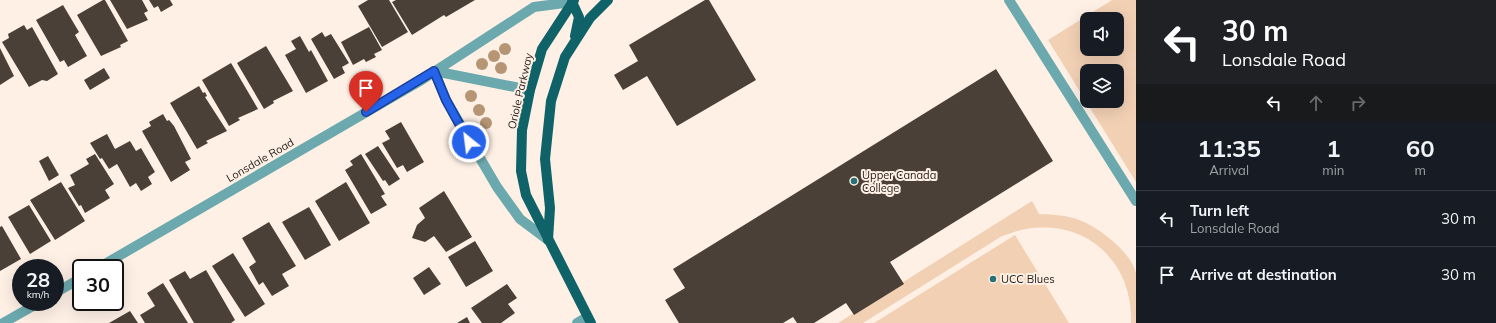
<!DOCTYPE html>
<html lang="en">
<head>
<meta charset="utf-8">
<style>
	:root { --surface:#171b24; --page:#20242c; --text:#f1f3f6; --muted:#9ea1a6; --line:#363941 }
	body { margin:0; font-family:Mulish,sans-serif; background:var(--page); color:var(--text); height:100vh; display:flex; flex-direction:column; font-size:15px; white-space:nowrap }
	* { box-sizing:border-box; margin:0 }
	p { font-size:13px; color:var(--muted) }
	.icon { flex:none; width:22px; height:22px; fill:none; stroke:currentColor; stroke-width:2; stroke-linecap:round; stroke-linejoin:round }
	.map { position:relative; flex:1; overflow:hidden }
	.drawer { display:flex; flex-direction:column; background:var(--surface); width:360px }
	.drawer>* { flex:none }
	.banner { background:#202124; color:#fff; overflow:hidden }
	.buttons { position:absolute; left:1080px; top:12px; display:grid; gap:8px }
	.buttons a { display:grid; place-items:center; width:44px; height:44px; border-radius:8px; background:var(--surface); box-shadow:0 4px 16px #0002; font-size:20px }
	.speed { position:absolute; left:12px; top:259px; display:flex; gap:8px; font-size:20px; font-weight:700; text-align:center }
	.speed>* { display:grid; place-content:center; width:52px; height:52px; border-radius:50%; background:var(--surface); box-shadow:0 4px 16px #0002; line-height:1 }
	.speed small { font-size:10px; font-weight:400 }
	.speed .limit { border:2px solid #111; border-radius:6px; background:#fff; color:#111 }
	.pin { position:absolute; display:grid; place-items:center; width:34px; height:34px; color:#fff; margin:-41px -17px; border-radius:50% 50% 50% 0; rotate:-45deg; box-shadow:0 0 4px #0007 }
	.pin .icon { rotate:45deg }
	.me { position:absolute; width:44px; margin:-22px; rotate:331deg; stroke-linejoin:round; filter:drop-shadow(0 0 3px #0008) }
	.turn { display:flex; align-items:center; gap:14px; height:84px; padding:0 20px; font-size:18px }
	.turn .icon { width:52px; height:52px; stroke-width:2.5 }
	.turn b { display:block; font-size:28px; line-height:34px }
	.lanes { display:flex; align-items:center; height:38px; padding:0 20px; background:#0003; justify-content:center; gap:20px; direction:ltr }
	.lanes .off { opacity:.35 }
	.eta { display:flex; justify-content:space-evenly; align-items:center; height:68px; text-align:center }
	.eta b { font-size:24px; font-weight:700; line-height:28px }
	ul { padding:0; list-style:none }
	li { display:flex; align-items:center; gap:12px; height:56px; padding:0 20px; border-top:1px solid var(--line) }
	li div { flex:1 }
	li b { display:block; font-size:15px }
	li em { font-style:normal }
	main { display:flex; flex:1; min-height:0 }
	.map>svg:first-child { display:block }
</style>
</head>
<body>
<main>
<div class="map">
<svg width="1136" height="323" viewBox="0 0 1136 323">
	<rect width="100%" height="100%" fill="#fef0e5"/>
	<path fill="#f2d0b4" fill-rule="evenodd" d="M 1112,0 L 1136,0 L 1136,182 L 1048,40 ZM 1087,19 L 1117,19 L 1117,49 L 1087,49 ZM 1087,71 L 1117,71 L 1117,101 L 1087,101 Z
		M 1032,201 L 1039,214 C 1051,214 1062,215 1073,218 C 1094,223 1131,251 1136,273 C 1136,287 1136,308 1136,323 L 1131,323 C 1133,262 1087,219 1026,229 C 1018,230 1010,234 1002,236 L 863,323 L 838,323 Z
		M 1015,235 L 1069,323 L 874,323 Z"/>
	<path fill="#4b4037" d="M 103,0 L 105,0 L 128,41 L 120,45 L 121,47 L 101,56 L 77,15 Z
		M 110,0 L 142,0 L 148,11 L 144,13 L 148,20 L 127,29 Z
		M 149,0 L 170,0 L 173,5 L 161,12 L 158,6 L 154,8 Z
		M 368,0 L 389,0 L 408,32 L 382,47 L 358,6 Z
		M 396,0 L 475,0 L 446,17 L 444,15 L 412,35 L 392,2 Z
		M 705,0 L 709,0 L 756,80 L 677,126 L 647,76 L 623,90 L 614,75 L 638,61 L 629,45 Z
		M 63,5 L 79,32 L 75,35 L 87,56 L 68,67 L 64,60 L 60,62 L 36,20 Z
		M 24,25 L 27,30 L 32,27 L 58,74 L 47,81 L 42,80 L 29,87 L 2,42 L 9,38 L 8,34 Z
		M 369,27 L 382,50 L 374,54 L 376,57 L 366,62 L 364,59 L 353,65 L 341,42 Z
		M 322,32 L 325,37 L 331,34 L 349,63 L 342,67 L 345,73 L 334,79 L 311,39 Z
		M 300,36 L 309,52 L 311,50 L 328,81 L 306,93 L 285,55 L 296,49 L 291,41 Z
		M 266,46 L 293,91 L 273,101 L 274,103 L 264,109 L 237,63 Z
		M 0,48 L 14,76 L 0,85 Z
		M 231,63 L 258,109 L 238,118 L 240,120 L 229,126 L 202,80 Z
		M 104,68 L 110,78 L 90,90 L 84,80 Z
		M 996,69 L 1053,161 L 890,262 L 904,284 L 854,315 L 846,303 L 814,323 L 797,323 L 793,317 L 783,323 L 679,323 L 665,300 L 685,288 L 673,269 Z
		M 199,86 L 203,93 L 205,92 L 207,96 L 205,97 L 227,131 L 206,141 L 208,143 L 197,149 L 170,103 Z
		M 163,114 L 167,121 L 169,120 L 174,126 L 191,159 L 185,162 L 190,170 L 171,182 L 142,131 L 151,126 L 149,122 Z
		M 401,122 L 424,162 L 407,172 L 403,165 L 397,168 L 382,143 L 390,139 L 385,131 Z
		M 107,134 L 115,149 L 130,141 L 136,151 L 141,148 L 155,172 L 148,177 L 152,184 L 141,191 L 136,183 L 130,187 L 117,164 L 109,169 L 102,158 L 100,159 L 90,143 Z
		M 378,146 L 400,179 L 389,186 L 385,180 L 383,181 L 365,154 Z
		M 95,154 L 114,184 L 105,190 L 110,198 L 85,213 L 81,205 L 79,206 L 68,188 L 75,185 L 70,175 L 89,164 L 86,159 Z
		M 361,154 L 385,194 L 381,196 L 387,205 L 371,214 L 345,170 L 353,165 L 350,161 Z
		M 48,156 L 59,175 L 49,181 L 39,161 Z
		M 61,182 L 85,221 L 55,240 L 30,200 Z
		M 346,182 L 370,223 L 339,241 L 315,201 Z
		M 444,191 L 472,237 L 446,252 L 434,236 L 425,242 L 412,238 L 417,225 L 425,218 L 419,208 Z
		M 29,205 L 51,241 L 30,254 L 8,217 Z
		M 309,207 L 331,245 L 305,260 L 282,222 Z
		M 269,222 L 296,266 L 282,274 L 289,286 L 272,296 L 263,282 L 259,285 L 249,267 L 256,262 L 242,238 Z
		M 2,226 L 21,259 L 0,271 L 0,227 Z
		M 475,241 L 493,271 L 466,287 L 448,257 Z
		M 233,253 L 265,304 L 245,317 L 212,266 Z
		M 429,267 L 441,284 L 424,295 L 413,278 Z
		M 206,270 L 235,320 L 231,323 L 194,323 L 169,280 L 185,271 L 190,279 Z
		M 163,283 L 188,323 L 145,323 L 140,315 L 155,306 L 147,293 Z
		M 507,284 L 517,298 L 508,304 L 515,313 L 501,323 L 482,323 L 471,308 Z
		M 130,311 L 138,323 L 109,323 Z
		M 467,317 L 470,323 L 457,323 Z"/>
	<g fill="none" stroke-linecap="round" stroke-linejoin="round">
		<path stroke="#6ba9ae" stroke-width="10" d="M 1009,0 L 1136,201
			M 434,71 L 446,100 L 497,187 L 520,219 L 548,240
			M 434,71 L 530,90
			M 98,268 L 420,81 L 534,7 L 572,2 L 571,0
			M 55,293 L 81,278
			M 3,323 L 40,302
			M 577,323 L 587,317"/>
		<path stroke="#0f6268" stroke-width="10" d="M 574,0 L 542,49 L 530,90 L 522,130 L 521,171 L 526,195 L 591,323
			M 572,2 L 579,17 L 575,36
			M 548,240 L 550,208 L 545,159 L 551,101 L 565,57 L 590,18 L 608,0"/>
	</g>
	<g fill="#b69575">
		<circle cx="505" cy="49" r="6"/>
		<circle cx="494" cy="56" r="6"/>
		<circle cx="482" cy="64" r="6"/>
		<circle cx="501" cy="68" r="6"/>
		<circle cx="471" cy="96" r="6"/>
		<circle cx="479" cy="110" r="6"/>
		<circle cx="486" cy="123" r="6"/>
	</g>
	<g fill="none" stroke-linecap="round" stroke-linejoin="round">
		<defs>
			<path id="route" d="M 366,112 L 434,71 L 446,100 L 469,142"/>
		</defs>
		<use href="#route" stroke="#184099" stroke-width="10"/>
		<use href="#route" stroke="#2563eb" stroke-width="7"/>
	</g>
	<g fill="#267076" stroke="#fef0e5" stroke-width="1.5">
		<circle cx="854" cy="181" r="4"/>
		<circle cx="993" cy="279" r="4"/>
	</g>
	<g text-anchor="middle" stroke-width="4" stroke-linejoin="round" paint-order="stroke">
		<g font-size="11" fill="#221d19" stroke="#fef0e5">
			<text transform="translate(520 91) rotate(-77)" y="4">Oriole Parkway</text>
			<text transform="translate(260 160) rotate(-30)" y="4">Lonsdale Road</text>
		</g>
		<g font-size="11" fill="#221d19" stroke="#fef0e5" text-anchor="start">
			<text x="862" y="179">Upper Canada<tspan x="862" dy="13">College</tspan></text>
			<text x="1001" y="283">UCC Blues</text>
		</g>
	</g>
</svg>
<div class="buttons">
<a><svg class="icon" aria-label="sound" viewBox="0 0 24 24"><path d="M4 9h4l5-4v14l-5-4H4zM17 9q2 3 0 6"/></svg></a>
<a><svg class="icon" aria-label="layers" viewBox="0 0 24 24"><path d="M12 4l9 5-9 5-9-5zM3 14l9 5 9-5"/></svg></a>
</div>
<div class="speed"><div>28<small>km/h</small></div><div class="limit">30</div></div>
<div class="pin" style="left:366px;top:112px;background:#d93025"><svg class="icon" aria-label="arrive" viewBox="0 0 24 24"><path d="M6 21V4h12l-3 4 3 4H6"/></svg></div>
<svg class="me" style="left:469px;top:142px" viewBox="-20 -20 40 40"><circle r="17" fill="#2563eb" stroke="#fff" stroke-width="3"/><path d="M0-11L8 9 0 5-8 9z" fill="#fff"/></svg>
</div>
<section class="drawer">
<div class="banner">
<div class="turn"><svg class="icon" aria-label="left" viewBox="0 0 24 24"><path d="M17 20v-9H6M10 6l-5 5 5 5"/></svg><div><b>30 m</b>Lonsdale Road</div></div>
<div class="lanes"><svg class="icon" aria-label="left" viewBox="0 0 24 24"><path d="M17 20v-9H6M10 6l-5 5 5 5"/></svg><svg class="icon off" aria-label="ahead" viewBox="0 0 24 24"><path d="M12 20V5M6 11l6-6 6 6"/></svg><svg class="icon off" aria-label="right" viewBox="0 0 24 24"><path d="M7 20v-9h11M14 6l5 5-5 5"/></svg></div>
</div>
<div class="eta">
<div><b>11:35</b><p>Arrival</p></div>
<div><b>1</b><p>min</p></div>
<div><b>60</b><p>m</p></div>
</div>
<ul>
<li><svg class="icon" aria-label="left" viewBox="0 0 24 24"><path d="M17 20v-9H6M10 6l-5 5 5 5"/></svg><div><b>Turn left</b><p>Lonsdale Road</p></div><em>30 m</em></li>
<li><svg class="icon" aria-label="arrive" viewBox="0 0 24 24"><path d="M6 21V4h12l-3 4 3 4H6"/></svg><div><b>Arrive at destination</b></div><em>30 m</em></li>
</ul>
</section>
</main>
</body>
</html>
